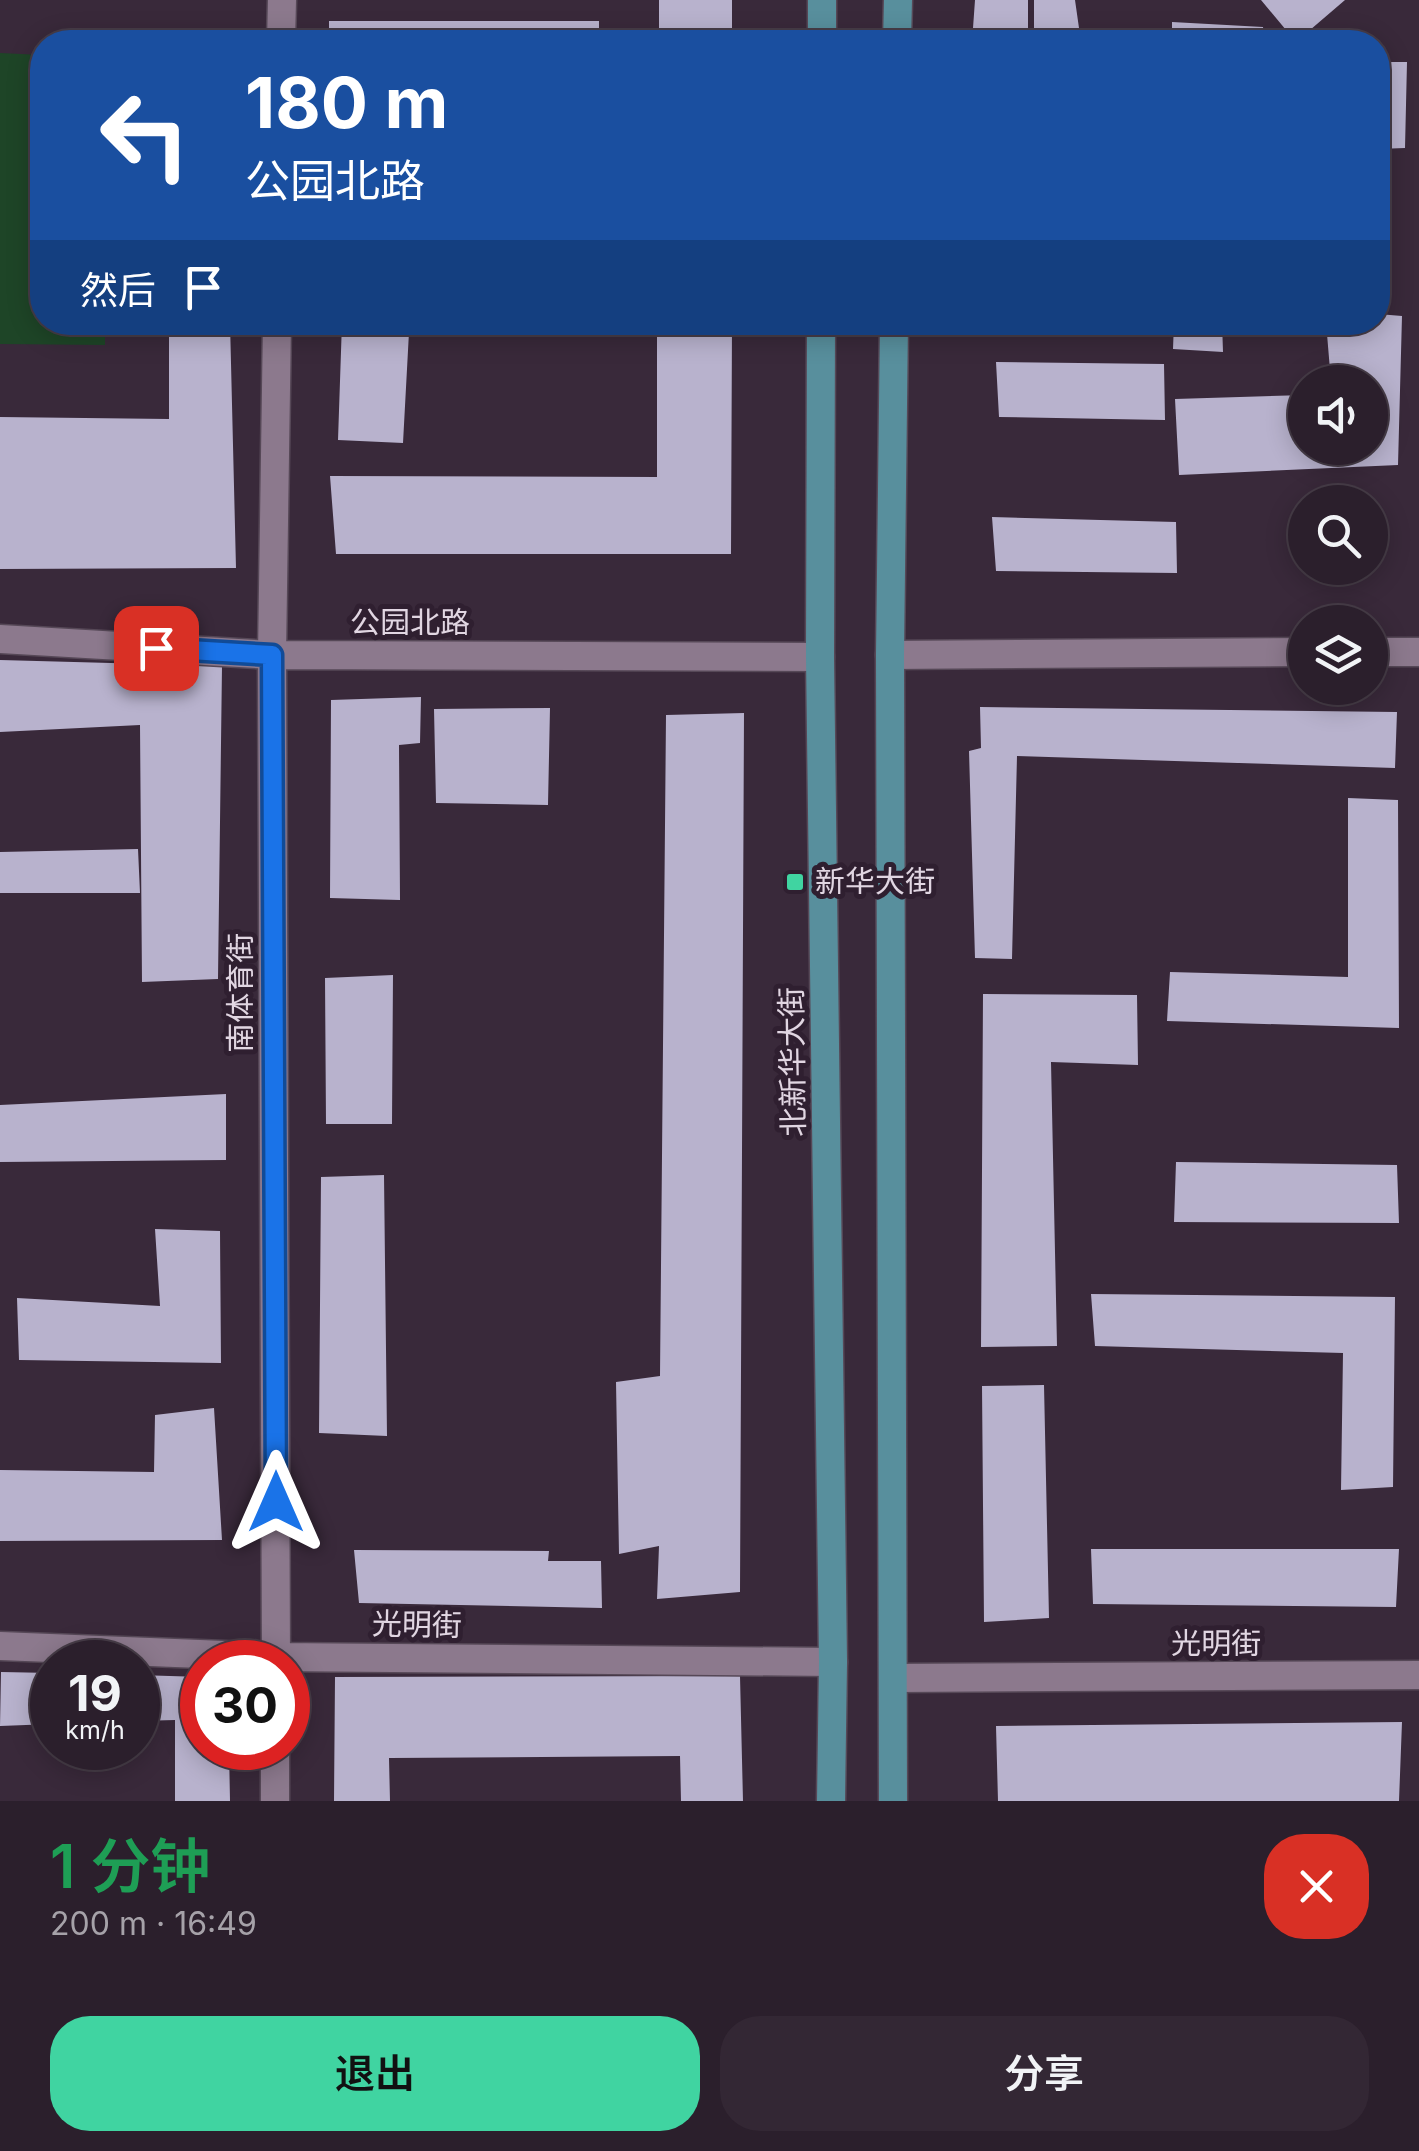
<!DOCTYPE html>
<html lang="zh">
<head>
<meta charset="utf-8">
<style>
	:root { --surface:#2b1f2c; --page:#332734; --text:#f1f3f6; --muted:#a6a2a9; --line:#473d48; --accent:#40d4a1 }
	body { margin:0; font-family:Inter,"Noto Sans SC",sans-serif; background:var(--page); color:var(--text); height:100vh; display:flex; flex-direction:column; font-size:38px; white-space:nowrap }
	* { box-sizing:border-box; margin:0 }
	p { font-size:32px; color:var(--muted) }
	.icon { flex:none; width:55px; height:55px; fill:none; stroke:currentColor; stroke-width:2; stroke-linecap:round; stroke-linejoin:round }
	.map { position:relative; height:1801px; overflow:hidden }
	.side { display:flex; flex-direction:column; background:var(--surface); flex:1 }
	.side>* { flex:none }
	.top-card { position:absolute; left:30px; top:30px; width:1360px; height:305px; border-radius:40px; box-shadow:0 5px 25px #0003,0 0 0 2px var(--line); background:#1a4fa0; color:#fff; overflow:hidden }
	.tools { position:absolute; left:1288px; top:365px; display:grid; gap:20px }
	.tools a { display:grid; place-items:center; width:100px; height:100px; border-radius:50%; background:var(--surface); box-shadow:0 5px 25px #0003,0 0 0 2px var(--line); font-size:50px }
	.speed { position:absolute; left:30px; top:1640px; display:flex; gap:20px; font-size:50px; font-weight:700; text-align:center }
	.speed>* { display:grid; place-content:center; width:130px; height:130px; border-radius:50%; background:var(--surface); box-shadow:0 5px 25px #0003,0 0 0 2px var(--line); line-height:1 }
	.speed small { font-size:25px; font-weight:400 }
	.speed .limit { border:15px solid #d22; background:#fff; color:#111 }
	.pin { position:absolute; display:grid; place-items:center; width:85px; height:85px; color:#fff; margin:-42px; border-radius:20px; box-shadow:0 5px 15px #0006 }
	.me { position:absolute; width:110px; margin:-55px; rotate:0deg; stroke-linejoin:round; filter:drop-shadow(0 0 8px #0008) }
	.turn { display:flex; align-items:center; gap:35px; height:210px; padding:0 50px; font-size:45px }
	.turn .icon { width:130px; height:130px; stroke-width:2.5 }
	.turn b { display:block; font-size:70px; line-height:85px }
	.then { display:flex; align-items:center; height:95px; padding:0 50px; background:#0003; gap:20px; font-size:38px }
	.round { display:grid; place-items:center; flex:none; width:105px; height:105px; border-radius:40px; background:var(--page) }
	.headline { display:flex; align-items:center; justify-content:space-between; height:170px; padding:0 50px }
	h1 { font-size:60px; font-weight:600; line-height:75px; color:#1e9e55 }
	.cta { display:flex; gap:20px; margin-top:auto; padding:20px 50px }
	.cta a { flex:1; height:115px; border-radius:40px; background:var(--accent); color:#111; font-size:40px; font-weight:600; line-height:115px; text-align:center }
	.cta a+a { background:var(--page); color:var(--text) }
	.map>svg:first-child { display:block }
</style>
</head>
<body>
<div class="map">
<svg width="1419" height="1801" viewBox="0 0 1419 1801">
	<rect width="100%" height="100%" fill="#39293a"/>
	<path fill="#1e4527" d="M 0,53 L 42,55 L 42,322 L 105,323 L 105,345 L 0,344 Z"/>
	<path fill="#b8b2cd" d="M 659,0 L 732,0 L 732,42 L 659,42 Z
		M 975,0 L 1028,0 L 1028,42 L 972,42 Z
		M 1034,0 L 1075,0 L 1081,42 L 1034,42 Z
		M 1261,0 L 1345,0 L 1296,42 Z
		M 329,21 L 599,21 L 599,42 L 329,42 Z
		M 1172,22 L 1263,27 L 1265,42 L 1172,42 Z
		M 1378,62 L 1407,62 L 1405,148 L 1378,149 Z
		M 1378,314 L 1402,316 L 1398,465 L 1179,475 L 1175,399 L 1305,395 L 1305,448 L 1370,448 L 1370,382 L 1331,382 L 1326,322 L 1378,322 Z
		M 169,322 L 230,322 L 236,568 L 0,569 L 0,417 L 169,419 Z
		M 342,322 L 732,322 L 731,554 L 336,554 L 330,476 L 657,477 L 657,327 L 409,332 L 403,443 L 338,440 Z
		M 1030,322 L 1168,322 L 1168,330 L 1031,327 Z
		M 1174,322 L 1222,322 L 1223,352 L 1173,349 Z
		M 996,362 L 1164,364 L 1165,420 L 999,417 Z
		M 992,517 L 1176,522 L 1177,573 L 996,571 Z
		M 0,660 L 222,666 L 218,979 L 142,982 L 140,725 L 0,732 Z
		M 421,697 L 420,743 L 399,745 L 400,900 L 330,898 L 331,700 Z
		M 980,707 L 1397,712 L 1395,768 L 1017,756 L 1012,959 L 975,958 L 969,751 L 981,748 Z
		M 550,708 L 548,805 L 436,803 L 434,709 Z
		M 744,713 L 740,1592 L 657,1599 L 659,1546 L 619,1554 L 616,1382 L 660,1376 L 666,715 Z
		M 1348,798 L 1398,800 L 1399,1028 L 1167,1021 L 1170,972 L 1348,977 Z
		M 138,849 L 140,893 L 0,893 L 0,852 Z
		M 393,975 L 392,1124 L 326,1124 L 325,978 Z
		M 983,994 L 1137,995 L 1138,1065 L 1051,1062 L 1057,1346 L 981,1347 Z
		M 226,1094 L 226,1160 L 0,1162 L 0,1105 Z
		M 1176,1162 L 1397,1165 L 1399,1223 L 1174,1222 Z
		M 384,1175 L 387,1436 L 319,1433 L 321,1177 Z
		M 155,1229 L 220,1231 L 221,1363 L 19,1360 L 17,1298 L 160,1306 Z
		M 1091,1294 L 1395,1297 L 1393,1487 L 1341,1490 L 1343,1353 L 1095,1346 Z
		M 1044,1385 L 1049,1618 L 984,1622 L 982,1386 Z
		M 214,1408 L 222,1540 L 0,1541 L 0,1470 L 154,1472 L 155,1415 Z
		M 1091,1549 L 1399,1549 L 1396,1607 L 1093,1604 Z
		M 354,1550 L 549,1551 L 548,1561 L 601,1561 L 602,1608 L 359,1603 Z
		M 1,1672 L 52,1673 L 52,1724 L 0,1726 Z
		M 138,1675 L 202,1677 L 202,1748 L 229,1748 L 230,1801 L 175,1801 L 175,1720 L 138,1721 Z
		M 740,1676 L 743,1801 L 681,1801 L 680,1756 L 389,1758 L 390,1801 L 334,1801 L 335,1677 Z
		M 1402,1722 L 1399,1801 L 998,1801 L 996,1726 Z"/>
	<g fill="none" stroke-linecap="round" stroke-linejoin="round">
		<defs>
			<path id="minor" d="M 281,42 L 282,0
				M 0,639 L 272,655 L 820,657
				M 1370,652 L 1419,652
				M 890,655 L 1305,652
				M 0,1646 L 276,1657 L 833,1662
				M 276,1662 L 272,655 L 277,322
				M 894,1678 L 1419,1675
				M 275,1801 L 275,1748"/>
			<path id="primary" d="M 822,42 L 822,0
				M 897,42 L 898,0
				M 821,322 L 820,657 L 833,1662 L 831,1801
				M 893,1801 L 890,655 L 894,322"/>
		</defs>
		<use href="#minor" stroke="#564857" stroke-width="31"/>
		<use href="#primary" stroke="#564857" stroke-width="31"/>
		<use href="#minor" stroke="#8c798d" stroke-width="28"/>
		<use href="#primary" stroke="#588f9d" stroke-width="28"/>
	</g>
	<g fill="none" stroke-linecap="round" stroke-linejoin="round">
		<defs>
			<path id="route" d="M 156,648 L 272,655 L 276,1502"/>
		</defs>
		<use href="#route" stroke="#114b97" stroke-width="25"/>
		<use href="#route" stroke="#1a73e8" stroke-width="18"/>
	</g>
	<rect fill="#40d4a1" stroke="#2f1f30" stroke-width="4" x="785" y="872" width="20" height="20" rx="5"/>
	<g text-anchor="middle" stroke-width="10" stroke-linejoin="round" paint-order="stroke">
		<g font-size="30" fill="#e1d6e2" stroke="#2f1f30">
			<text x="410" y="633">公园北路</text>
			<text transform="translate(241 993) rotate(-90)" y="10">南体育街</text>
			<text transform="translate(793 1062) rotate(-91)" y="10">北新华大街</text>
			<text transform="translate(417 1625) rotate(1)" y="10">光明街</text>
			<text x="1216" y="1654">光明街</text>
		</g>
		<g font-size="30" fill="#e1d6e2" stroke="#2f1f30" text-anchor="start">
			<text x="815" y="892">新华大街</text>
		</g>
	</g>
</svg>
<div class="tools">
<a><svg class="icon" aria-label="sound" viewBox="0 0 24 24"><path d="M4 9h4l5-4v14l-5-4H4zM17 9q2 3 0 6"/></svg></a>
<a><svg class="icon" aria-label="search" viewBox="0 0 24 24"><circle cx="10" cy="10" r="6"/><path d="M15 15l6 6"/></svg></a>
<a><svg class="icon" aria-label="layers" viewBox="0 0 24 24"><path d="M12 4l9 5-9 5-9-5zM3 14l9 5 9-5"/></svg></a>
</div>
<div class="speed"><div>19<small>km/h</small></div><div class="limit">30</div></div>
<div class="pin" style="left:156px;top:648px;background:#d93025"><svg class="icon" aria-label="arrive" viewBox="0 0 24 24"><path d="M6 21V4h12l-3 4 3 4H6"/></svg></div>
<svg class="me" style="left:276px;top:1502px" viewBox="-20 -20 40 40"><path d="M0-17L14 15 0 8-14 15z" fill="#1a73e8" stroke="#fff" stroke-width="4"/></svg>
<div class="top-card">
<div class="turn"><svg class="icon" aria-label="left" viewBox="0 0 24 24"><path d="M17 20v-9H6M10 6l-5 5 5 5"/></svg><div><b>180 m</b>公园北路</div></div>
<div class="then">然后<svg class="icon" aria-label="arrive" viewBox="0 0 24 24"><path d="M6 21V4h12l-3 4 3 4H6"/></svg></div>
</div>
</div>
<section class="side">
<div class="headline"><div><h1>1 分钟</h1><p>200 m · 16:49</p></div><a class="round" style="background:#d93025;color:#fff"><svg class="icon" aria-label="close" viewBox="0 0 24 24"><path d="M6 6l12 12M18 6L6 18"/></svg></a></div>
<div class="cta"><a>退出</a><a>分享</a></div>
</section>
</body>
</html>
